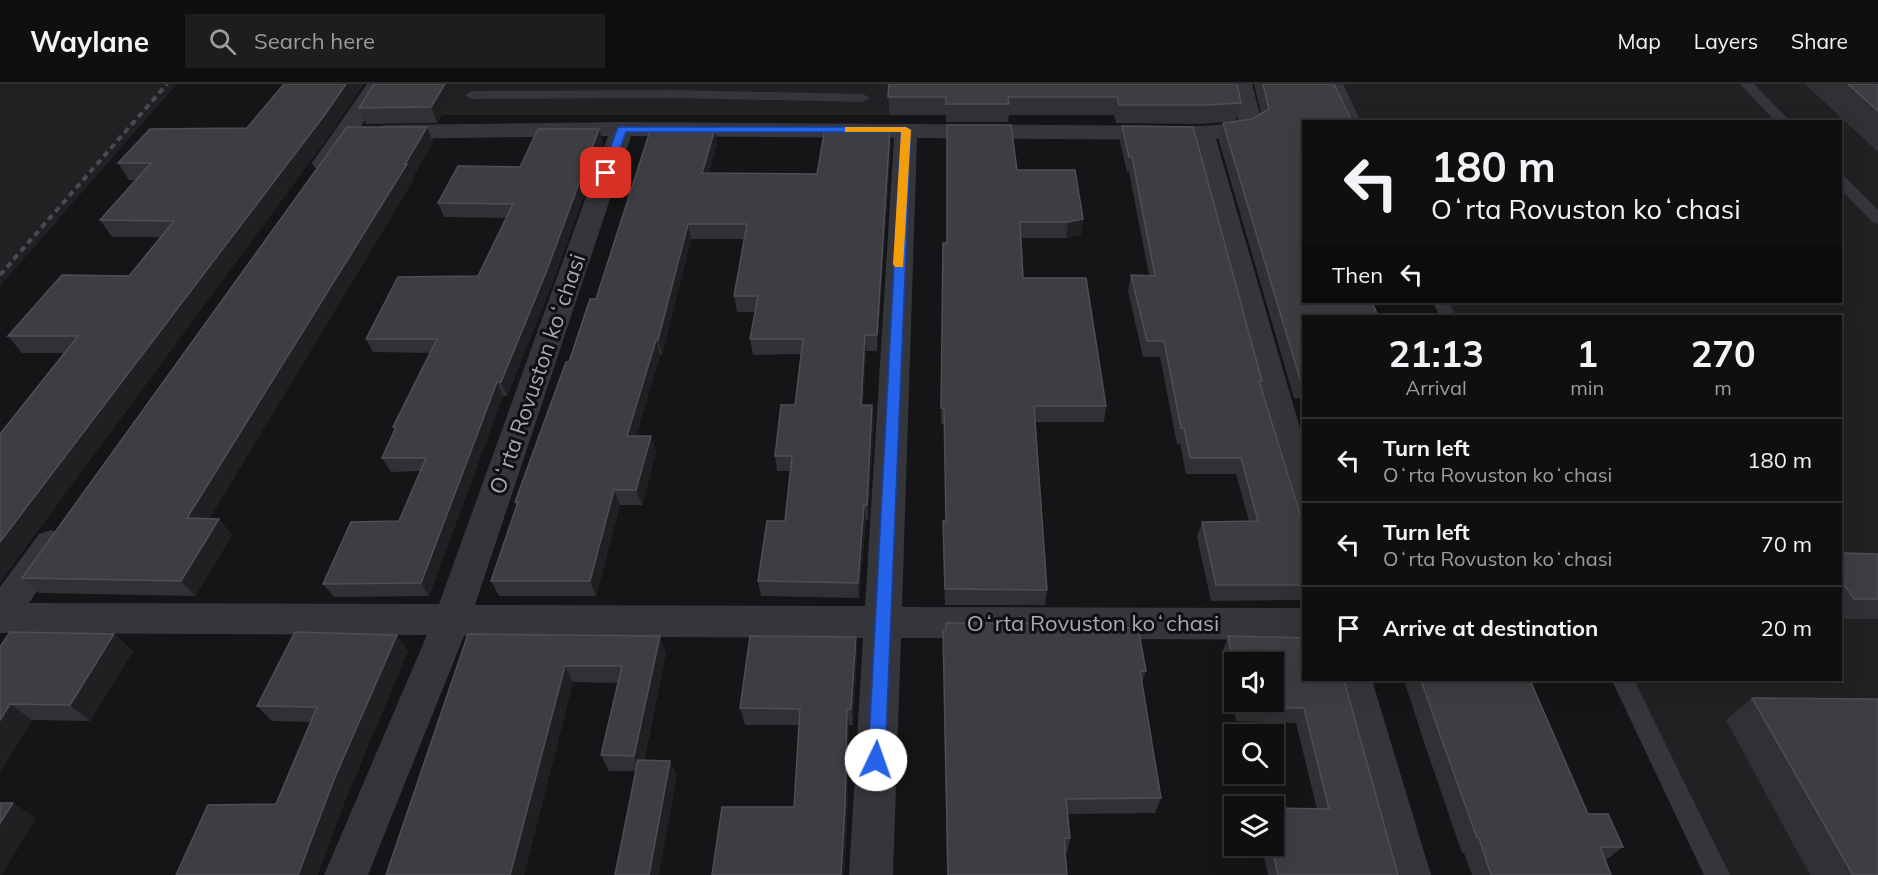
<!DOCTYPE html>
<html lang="en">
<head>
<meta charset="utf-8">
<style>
	:root { --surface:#100f10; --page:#1e1d1e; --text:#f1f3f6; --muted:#9c9c9f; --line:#302f30 }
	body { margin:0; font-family:Mulish,sans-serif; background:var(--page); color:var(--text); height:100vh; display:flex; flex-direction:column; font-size:22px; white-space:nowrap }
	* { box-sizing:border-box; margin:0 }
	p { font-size:20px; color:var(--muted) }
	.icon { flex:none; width:33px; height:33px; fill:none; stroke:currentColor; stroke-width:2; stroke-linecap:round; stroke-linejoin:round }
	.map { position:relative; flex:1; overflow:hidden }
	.panel { position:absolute; left:1302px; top:231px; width:540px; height:366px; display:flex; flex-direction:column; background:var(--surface); border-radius:0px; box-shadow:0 6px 24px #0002,0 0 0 2px var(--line) }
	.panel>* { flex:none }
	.banner { position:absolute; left:1302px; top:36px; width:540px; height:183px; border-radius:0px; box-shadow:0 6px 24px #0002,0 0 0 2px var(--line); background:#100f10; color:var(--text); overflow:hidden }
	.tools { position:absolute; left:1224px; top:568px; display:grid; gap:12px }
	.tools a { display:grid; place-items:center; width:60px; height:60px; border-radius:0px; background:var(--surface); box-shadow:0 6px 24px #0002,0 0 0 2px var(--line); font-size:30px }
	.pin { position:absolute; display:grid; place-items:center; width:51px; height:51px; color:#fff; margin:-26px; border-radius:12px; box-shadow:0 3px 9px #0006 }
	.me { position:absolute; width:66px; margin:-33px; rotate:3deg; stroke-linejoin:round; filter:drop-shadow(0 0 4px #0008) }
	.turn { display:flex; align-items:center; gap:21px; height:126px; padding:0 30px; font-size:27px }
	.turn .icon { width:78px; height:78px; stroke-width:2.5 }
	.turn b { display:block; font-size:42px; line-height:51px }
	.then { display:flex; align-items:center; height:57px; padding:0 30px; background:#0003; gap:12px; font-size:22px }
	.eta { display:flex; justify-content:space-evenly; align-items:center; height:102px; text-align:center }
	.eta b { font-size:36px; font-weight:700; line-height:42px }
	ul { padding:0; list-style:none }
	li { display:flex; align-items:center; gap:18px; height:84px; padding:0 30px; border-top:2px solid var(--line) }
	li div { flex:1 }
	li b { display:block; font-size:22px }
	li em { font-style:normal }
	header { display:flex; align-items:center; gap:36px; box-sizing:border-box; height:84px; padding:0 30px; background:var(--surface); border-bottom:2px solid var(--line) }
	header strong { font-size:28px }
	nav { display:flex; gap:33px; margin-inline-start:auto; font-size:21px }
	.search { width:420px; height:54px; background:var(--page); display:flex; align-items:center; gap:15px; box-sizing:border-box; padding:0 21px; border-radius:0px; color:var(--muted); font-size:22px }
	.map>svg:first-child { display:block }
</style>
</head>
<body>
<header>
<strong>Waylane</strong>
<div class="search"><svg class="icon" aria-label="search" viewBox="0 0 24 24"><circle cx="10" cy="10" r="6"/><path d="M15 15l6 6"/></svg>Search here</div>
<nav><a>Map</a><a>Layers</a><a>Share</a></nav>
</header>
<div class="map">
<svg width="1878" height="791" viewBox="0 0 1878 791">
	<rect width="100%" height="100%" fill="#151416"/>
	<path fill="#212023" d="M 0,0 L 177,0 L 0,202 Z
		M 420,0 L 1236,0 L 1248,31 L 442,31 Z
		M 1329,0 L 1878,0 L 1878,791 L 1704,791 L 1611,596 L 1840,596 L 1840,232 L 1439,232 L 1432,218 L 1840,218 L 1840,38 L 1347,37 Z"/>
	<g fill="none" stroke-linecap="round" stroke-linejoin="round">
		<path fill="#35353c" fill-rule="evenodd" d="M 1329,0 L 1343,0 L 1361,38 L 1347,38 Z
			M 1740,0 L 1754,0 L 1791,38 L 1776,38 Z
			M 674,6 L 863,10 L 870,14 L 863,18 L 674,14 L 472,15 L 465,11 L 472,7 Z
			M 1840,92 L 1845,93 L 1878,126 L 1878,140 L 1873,138 L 1840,105 Z
			M 1433,218 L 1449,218 L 1456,232 L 1440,232 Z
			M 1612,596 L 1634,596 L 1730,791 L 1704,791 Z"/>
		<path fill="#35353c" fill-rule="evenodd" d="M 367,0 L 389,0 L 333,84 L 324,86 L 315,84 L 312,79 Z
			M 1230,0 L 1252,0 L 1263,42 C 1253,55 1230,54 1216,55 L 1304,358 L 1304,431 L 1292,427 L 1287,418 L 1192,56 L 917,54 L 902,523 L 1304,524 L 1304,556 L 901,554 L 893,791 L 849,791 L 863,554 L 464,552 L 368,791 L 324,791 L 427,551 L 0,549 L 0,503 L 39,450 L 51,446 L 63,450 L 68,460 L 29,519 L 439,520 L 608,52 L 385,55 L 377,53 L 373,48 L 377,43 L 385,41 L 622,38 L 1202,42 L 1239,39 ZM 631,52 L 894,54 L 865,522 L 475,521 Z
			M 1334,596 L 1372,596 L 1431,791 L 1387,791 Z"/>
		<path stroke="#484951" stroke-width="4" stroke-dasharray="6 4.5" stroke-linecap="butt" d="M 0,191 L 167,0"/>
	</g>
	<path fill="#313034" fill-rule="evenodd" d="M 374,0 L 460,0 L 437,39 L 366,40 L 359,24 Z
		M 889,0 L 1241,19 L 1236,37 L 1202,40 L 1116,39 L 1114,31 L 1009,31 L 1008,38 L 946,38 L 946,31 L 889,31 Z
		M 1254,0 L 1334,0 L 1304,38 L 1304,314 L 1294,314 L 1219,57 L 1223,39 L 1252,35 L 1261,30 Z
		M 1805,0 L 1878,0 L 1878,68 Z
		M 1122,42 L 1262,297 L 1261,303 L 1304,443 L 1304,516 L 1211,517 L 1197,453 L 1202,438 L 1249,437 L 1236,390 L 1186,390 L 1180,360 L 1177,360 L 1160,273 L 1143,273 L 1128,207 L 1131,191 L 1149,191 L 1129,88 L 1127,88 L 1120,58 Z
		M 427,43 L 433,58 L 413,93 L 414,95 L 209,435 L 219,435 L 232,451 L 195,512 L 39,509 L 22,494 Z
		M 247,44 L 334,45 L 0,498 L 0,350 L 64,269 L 22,269 L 8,252 L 129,192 L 160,153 L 112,153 L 100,136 L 137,96 L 129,96 L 118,79 Z
		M 603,59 L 552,200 L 507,312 L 503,312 L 429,512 L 334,513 L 323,500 L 399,437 L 420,387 L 391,388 L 382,374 L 395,346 L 393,343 L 430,269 L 373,268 L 366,255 L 478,192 L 506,134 L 444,133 L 438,119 L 520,83 Z
		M 891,59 L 877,267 L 866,267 L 863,321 L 872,321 L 874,336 L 868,436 L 866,436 L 859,514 L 761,512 L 758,497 L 785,437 L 791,387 L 777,387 L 775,372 L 795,321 L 801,270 L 753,271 L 750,255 L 755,228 L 737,228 L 734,212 L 744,155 L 691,155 L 662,271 L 660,271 L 636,352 L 656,367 L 642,421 L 620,421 L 596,512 L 499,512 L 491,497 L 517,422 L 515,418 L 569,278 L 596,215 L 717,60 L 709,89 L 817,90 Z
		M 1017,86 L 1083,135 L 1081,151 L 1066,154 L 1021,154 L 1023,194 L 1106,322 L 1104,338 L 1035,338 L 1047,506 L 1045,521 L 945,521 L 943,453 L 946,437 L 944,340 L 941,340 L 943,159 L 947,159 Z
		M 1840,469 L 1878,470 L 1878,535 L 1840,535 Z
		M 1051,545 L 1146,587 L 1142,599 L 1161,714 L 1155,729 L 1068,730 L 1070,754 L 1067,769 L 1065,769 L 1067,791 L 947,791 L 943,563 Z
		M 114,550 L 133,567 L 90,637 L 32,636 L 0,688 L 0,563 Z
		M 468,550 L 666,569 L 644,676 L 677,692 L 636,687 L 609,687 L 601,671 L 618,599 L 573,598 L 524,791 L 386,791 Z
		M 1228,552 L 1304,554 L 1398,791 L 1268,791 L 1262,762 L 1274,762 L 1317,725 L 1296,639 L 1236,637 L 1223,567 ZM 1234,579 L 1274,618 L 1234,618 Z
		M 408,567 L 349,707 L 276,720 L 311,638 L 272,637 L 257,622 Z
		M 857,569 L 853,641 L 849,641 L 847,738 L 844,791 L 712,791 L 794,723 L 799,641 L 745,641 L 740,624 Z
		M 1404,596 L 1530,596 L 1588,730 L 1623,763 L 1606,776 L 1611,791 L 1472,791 L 1464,769 L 1462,769 L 1425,661 Z
		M 1752,614 L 1878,791 L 1810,791 L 1726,636 Z"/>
	<path fill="#201f22" d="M 346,0 L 364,0 L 334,45 L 0,498 L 0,458 Z
		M 445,0 L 460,0 L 437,39 L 431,23 Z
		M 427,43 L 433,58 L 413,93 L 414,95 L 200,450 L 187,434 Z
		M 890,44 L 891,59 L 877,267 L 877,251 Z
		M 599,45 L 603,59 L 552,200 L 507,312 L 501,298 Z
		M 715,45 L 717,60 L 705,104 L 702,89 Z
		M 1083,135 L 1081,151 L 1066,154 L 1068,138 Z
		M 688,140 L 691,155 L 662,271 L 658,256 Z
		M 865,251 L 866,267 L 862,336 L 861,321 Z
		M 656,256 L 660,271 L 632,367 L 627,352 Z
		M 497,298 L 503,312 L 429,512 L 421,499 Z
		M 872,321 L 874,336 L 868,436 L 867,421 Z
		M 651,352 L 656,367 L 642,421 L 636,406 Z
		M 614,406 L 620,421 L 596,512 L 590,497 Z
		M 864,421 L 866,436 L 859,514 L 858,499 Z
		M 219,435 L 232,451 L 195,512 L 181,497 Z
		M 114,550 L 133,567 L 90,637 L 70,621 Z
		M 397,551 L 408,567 L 349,707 L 318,791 L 298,791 L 335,693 Z
		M 660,552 L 666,569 L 641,687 L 634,672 Z
		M 856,553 L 857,569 L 853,641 L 851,625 Z
		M 565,582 L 573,598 L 524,791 L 510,791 Z
		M 10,620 L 32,636 L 0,688 L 0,636 Z
		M 847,625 L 849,641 L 847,738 L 844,791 L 841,791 Z
		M 670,677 L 677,692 L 659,791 L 649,791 Z
		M 13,719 L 36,734 L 2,791 L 0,791 L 0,739 Z"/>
	<path fill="#3d3d42" stroke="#4e4e55" stroke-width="1.5" d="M 284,0 L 346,0 L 326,29 L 0,458 L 0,350 L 78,252 L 8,252 L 62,191 L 129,192 L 174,137 L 100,136 L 151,79 L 118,79 L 150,45 L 247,44 Z
		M 374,0 L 445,0 L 431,23 L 359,24 Z
		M 889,0 L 1237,0 L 1241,19 L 1206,21 L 1119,21 L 1117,13 L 1008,13 L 1009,20 L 946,20 L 946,13 L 888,13 Z
		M 1263,0 L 1334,0 L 1352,38 L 1304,38 L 1304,42 L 1301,42 L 1304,48 L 1304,218 L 1372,218 L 1378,232 L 1304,232 L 1304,295 L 1300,295 L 1223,39 L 1252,35 L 1269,25 Z
		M 1848,0 L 1878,0 L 1878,27 Z
		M 947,41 L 1011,41 L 1017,86 L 1075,86 L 1083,135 L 1068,138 L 1020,138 L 1023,194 L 1086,194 L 1106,322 L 1034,322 L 1047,506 L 945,505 L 943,437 L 946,437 L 944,324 L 941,324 L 943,159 L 947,159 Z
		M 1122,42 L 1193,43 L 1262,297 L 1259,297 L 1304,443 L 1304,501 L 1216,501 L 1202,438 L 1258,437 L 1241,374 L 1190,374 L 1184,344 L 1181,344 L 1164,257 L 1147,257 L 1131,191 L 1155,192 L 1132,73 L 1129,73 Z
		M 347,43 L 427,43 L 405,80 L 407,80 L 187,434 L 219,435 L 181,497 L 22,494 Z
		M 651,44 L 715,45 L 702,89 L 817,90 L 825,44 L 890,44 L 877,251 L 865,251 L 861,321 L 872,321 L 867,421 L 864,421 L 858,499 L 758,497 L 767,437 L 785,437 L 792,372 L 775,372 L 781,321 L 795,321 L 803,255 L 750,255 L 758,212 L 734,212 L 747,140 L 688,140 L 658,256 L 656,256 L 627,352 L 651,352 L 636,406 L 614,406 L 590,497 L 491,497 L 518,418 L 515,418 L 566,278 L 569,278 L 590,215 L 596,215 Z
		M 538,45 L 599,45 L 547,186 L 501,298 L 497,298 L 421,499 L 323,500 L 351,438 L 399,437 L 426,374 L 382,374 L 396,343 L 393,343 L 437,255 L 366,255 L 398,193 L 478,192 L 513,120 L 438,119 L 458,82 L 520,83 Z
		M 1840,469 L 1878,470 L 1878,515 L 1854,515 L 1840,495 Z
		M 946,539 L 1051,539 L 1051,545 L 1138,544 L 1146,587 L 1140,587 L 1161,714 L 1066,715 L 1070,754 L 1064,754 L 1067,791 L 948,791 L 943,546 L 946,546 Z
		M 10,548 L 114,550 L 70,621 L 10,620 L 0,636 L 0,563 Z
		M 295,548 L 397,551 L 335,693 L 298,791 L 176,791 L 208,721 L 276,720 L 317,623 L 257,622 Z
		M 468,550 L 660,552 L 634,672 L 601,671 L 622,582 L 565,582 L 510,791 L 386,791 Z
		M 750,552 L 856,553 L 851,625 L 847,625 L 845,724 L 841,791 L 712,791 L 722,723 L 794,723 L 800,625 L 740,624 Z
		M 1228,552 L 1304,554 L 1304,596 L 1344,596 L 1398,791 L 1278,791 L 1272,762 L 1274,762 L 1274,724 L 1329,725 L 1304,624 L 1242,623 L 1241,618 L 1274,618 L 1274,579 L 1234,579 L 1234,584 Z
		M 1421,596 L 1530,596 L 1588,730 L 1608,730 L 1623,763 L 1600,763 L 1611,791 L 1491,791 L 1479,754 L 1477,754 L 1438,645 Z
		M 1752,614 L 1878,615 L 1878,791 L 1853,791 Z
		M 638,676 L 670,677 L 649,791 L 615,791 Z
		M 0,719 L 13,719 L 0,739 Z"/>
	<path fill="#2563eb" stroke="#184099" stroke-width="1.5" d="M 618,43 L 906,43 L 911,46 L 885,676 L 882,682 L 876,684 L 870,682 L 868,676 L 901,48 L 626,48 L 611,89 L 603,91 L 601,89 Z"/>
	<path fill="#f59e0b" d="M 845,43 L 906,43 L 911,46 L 903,183 L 895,183 L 893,180 L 901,48 L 845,48 Z"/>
	<g text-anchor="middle" stroke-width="6" stroke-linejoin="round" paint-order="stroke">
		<g font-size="22" fill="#a5a8b8" stroke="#100f11">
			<text transform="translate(537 290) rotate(-71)" y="8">Oʻrta Rovuston koʻchasi</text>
			<text x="1093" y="547">Oʻrta Rovuston koʻchasi</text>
		</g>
	</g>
</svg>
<div class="tools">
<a><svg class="icon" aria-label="sound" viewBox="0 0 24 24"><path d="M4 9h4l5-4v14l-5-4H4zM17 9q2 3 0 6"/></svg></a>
<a><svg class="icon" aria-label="search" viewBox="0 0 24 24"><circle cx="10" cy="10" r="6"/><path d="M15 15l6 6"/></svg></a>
<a><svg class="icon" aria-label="layers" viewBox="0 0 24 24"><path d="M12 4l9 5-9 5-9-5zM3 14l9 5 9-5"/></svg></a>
</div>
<div class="pin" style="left:606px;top:89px;background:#d93025"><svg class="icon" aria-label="arrive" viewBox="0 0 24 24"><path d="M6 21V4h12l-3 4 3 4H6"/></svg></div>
<svg class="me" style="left:876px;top:676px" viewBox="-20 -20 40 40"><circle r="19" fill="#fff"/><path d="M0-13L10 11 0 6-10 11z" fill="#2563eb"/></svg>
<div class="banner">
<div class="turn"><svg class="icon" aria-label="left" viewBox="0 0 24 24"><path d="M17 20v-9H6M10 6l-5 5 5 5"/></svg><div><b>180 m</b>Oʻrta Rovuston koʻchasi</div></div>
<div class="then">Then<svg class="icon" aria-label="left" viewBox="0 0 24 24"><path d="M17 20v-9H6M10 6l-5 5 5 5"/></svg></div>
</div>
<section class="panel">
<div class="eta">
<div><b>21:13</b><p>Arrival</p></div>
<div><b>1</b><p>min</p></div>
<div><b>270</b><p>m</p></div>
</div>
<ul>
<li><svg class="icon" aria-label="left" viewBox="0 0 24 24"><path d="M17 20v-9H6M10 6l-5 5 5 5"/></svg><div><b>Turn left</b><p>Oʻrta Rovuston koʻchasi</p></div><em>180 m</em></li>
<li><svg class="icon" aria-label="left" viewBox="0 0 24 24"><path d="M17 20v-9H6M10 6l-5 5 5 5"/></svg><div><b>Turn left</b><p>Oʻrta Rovuston koʻchasi</p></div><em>70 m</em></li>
<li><svg class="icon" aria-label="arrive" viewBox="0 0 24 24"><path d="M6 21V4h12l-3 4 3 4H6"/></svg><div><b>Arrive at destination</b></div><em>20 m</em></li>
</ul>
</section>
</div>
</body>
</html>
